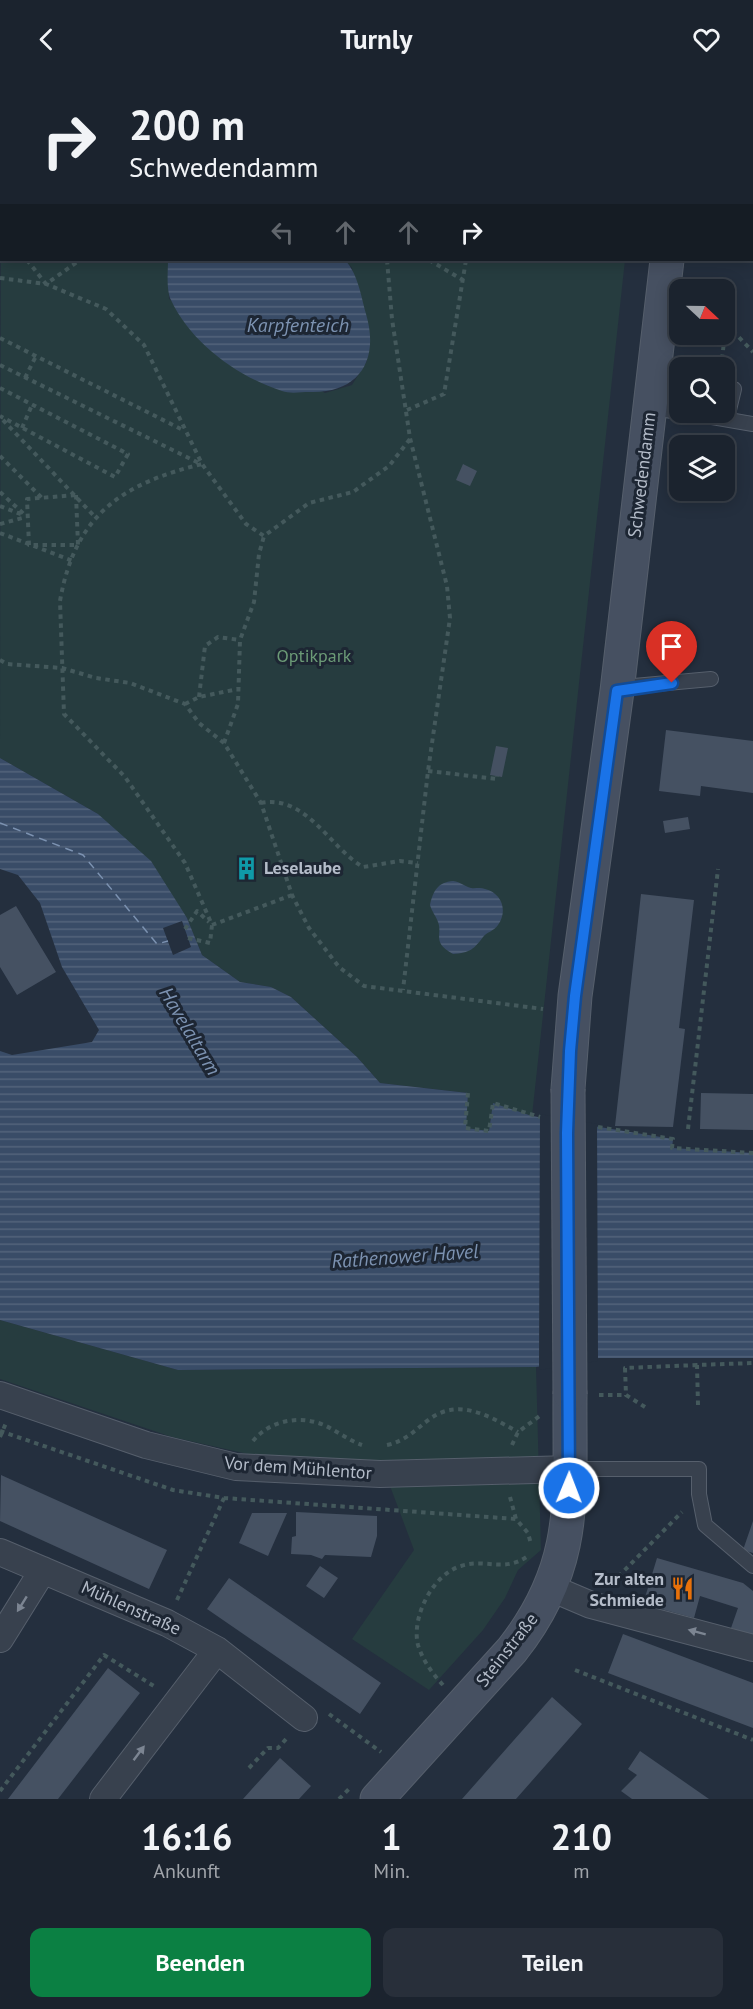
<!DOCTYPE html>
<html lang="de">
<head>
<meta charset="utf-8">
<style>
	:root { --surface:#1b232e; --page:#282f3a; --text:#f1f3f6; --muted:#a0a4aa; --line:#39404a; --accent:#0b8043 }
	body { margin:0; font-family:"PT Sans",sans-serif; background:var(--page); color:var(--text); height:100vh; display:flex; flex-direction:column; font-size:22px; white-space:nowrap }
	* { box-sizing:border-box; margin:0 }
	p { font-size:20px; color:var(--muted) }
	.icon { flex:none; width:33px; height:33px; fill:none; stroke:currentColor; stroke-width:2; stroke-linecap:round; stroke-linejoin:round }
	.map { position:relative; height:1721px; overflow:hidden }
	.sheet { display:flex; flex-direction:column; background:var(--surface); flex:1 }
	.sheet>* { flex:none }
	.top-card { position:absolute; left:0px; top:0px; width:753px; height:183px; box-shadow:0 3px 15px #0003,0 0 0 2px var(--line); background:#1b232e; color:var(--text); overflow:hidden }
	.needle { width:39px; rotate:112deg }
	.tools { position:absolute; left:669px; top:201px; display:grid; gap:12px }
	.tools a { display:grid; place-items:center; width:66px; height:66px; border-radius:12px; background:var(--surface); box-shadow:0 3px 15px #0003,0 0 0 2px var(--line); font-size:30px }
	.pin { position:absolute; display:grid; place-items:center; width:51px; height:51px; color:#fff; margin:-62px -26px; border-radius:50% 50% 50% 0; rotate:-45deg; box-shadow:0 0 6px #0007 }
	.pin .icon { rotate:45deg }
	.me { position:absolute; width:66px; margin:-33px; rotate:1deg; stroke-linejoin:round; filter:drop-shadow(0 0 4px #0008) }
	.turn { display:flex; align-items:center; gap:21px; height:126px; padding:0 30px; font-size:27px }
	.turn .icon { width:78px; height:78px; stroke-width:2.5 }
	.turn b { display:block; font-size:42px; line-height:51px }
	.lanes { display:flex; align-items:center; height:57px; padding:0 30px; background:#0003; justify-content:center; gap:30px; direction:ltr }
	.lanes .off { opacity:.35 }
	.eta { display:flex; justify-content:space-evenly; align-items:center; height:102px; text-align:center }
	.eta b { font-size:36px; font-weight:600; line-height:42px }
	.primary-button { display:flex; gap:12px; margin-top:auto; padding:12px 30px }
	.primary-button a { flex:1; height:69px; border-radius:12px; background:var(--accent); color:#fff; font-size:24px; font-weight:600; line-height:69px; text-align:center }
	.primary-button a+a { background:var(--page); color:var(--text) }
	header { display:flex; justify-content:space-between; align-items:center; height:78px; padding:0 30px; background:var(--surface); font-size:27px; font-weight:600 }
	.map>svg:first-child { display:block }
</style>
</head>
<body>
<header><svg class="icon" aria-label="back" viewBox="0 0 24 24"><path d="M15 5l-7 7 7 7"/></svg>Turnly<svg class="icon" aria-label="heart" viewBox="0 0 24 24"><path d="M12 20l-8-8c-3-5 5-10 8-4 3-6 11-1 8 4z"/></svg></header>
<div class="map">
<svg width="753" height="1721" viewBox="0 0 753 1721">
	<defs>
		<pattern id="water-rules" width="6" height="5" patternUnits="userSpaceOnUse" patternTransform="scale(1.5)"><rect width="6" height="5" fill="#394c67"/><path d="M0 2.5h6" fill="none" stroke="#53647b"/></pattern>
	</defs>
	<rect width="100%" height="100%" fill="#242f3e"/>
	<path fill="#263c3f" d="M 12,0 L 645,0 L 645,2 Z
		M 1,35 L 2,182 L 168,182 L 169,221 L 325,315 L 352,307 L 367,283 L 352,190 L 345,182 L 625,182 L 532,1038 L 493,1026 L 489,1053 L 465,1050 L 468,1015 L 380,1005 L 357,979 L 291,919 L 271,909 L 240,904 L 202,877 L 187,840 L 98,736 L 0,680 Z
		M 0,1242 L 178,1292 L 536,1289 L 541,1472 L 518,1492 L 505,1520 L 483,1552 L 429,1612 L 352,1561 L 414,1472 L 384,1392 L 248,1376 L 172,1359 L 0,1301 Z"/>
	<path fill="url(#water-rules)" d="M 168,182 L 345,182 C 358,196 361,218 366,236 C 380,283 358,316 309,314 C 301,314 290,316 282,313 C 238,299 191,265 171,222 C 166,212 168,193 168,182 Z
		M 0,680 L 98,736 L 151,783 L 187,840 L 202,877 L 240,904 L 271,909 L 291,919 L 357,979 L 380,1005 L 468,1015 L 466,1050 L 489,1053 L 493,1025 L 532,1038 L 673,1061 L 672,1070 L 753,1075 L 753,1280 L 599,1280 L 536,1289 L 178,1292 L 0,1242 L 0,973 L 12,977 L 92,964 L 99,952 L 62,889 L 40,825 L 18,797 L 0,791 Z
		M 453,803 C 461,804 464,808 471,810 C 475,811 480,809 485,811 C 502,815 508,833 498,847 C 494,853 487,854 483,859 C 474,871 470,875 453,876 C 431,864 443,857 438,844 C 436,838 432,834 430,827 C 433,813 438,804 453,803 Z"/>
	<path fill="#242f3e" d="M 182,843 L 191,869 L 173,877 L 163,850 Z
		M 540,1036 L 597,1046 L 598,1283 L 539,1292 Z"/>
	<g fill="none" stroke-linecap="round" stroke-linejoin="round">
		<path stroke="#7c92b1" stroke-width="1.5" stroke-dasharray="8 6" stroke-linecap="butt" d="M 0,745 L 83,777 L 157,866 L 168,863"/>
	</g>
	<path fill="#455162" d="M 463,386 L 477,393 L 470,408 L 456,402 Z
		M 666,652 L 753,663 L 753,715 L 701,708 L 700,718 L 659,713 Z
		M 496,668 L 508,670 L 502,699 L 490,697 Z
		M 688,739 L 690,751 L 665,755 L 663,743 Z
		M 247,781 L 255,793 L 246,799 L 238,787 Z
		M 641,816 L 694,822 L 679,950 L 685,951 L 673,1049 L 615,1048 Z
		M 16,828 L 56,894 L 17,917 L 0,889 L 0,837 Z
		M 701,1015 L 753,1016 L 753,1052 L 700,1051 Z
		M 1,1397 L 167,1472 L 149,1511 L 0,1443 Z
		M 296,1434 L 377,1438 L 377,1458 L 371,1479 L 325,1477 L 322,1481 L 311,1477 L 291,1476 L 292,1459 L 296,1458 Z
		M 252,1435 L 287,1435 L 268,1478 L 239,1465 Z
		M 753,1443 L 753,1475 L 743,1472 Z
		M 657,1480 L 743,1505 L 753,1513 L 753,1557 L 731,1550 L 738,1530 L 700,1518 L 694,1540 L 643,1526 Z
		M 320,1488 L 338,1500 L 324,1520 L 306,1508 Z
		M 229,1500 L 381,1605 L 360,1636 L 207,1531 Z
		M 623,1556 L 753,1605 L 753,1650 L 608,1595 Z
		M 108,1590 L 140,1615 L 58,1721 L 8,1721 Z
		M 552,1619 L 582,1646 L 516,1721 L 462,1721 Z
		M 640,1673 L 709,1721 L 632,1721 L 621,1713 L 637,1697 L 628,1691 Z
		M 280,1680 L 311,1708 L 299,1721 L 243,1721 Z"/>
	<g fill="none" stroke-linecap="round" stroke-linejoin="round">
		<defs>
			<path id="service" d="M 650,330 L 680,334
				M 683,334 L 753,346
				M 727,340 L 734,311
				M 617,613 L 634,608 L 711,601
				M 570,1391 L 699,1391 L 699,1416 L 705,1447 L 753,1488"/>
			<path id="minor" d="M 0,1317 L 146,1367 L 236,1389 L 380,1396 L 570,1391
				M 0,1474 L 167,1545 L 217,1572 L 304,1640
				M 551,1510 L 591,1527 L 753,1570
				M 0,1561 L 43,1492
				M 103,1721 L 217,1572"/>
			<path id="secondary" d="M 688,2 L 688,0
				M 568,1011 L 575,918 L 617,613 L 667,182
				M 377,1721 L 512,1572 C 580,1486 569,1418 570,1316"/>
		</defs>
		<use href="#service" stroke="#565f6c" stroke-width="16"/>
		<use href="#minor" stroke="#565f6c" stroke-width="28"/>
		<use href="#secondary" stroke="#565f6c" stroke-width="35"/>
		<path stroke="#44595c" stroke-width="4" stroke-dasharray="4.5 4.5" stroke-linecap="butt" d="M 229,2 L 229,0
			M 332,2 L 333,0
			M 383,2 L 383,0
			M 504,2 L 505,0
			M 0,145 L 2,147
			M 27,182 L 46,206 L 80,182
			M 387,182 L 392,241 L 410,360 L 447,508 L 450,540 L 428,693 L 403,912
			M 429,182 L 463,202
			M 0,200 L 46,206 L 106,231 L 144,267 L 202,386 L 246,446 L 264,458 L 309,425 L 353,414 L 389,388 L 410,361
			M 0,260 L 183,352
			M 0,287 L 201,386
			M 721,290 L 726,246 L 753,274
			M 25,300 L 36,278
			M 0,310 L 128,376 L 115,399 L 0,338
			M 407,332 L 444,316 L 466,182
			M 3,342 L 95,439
			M 22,350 L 32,327
			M 0,378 L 42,420
			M 0,414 L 26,438
			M 76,417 L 78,467 L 29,467 L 27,421 Z
			M 0,428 L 23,437
			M 0,446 L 26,439
			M 0,455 L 73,483
			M 0,582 L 7,586 L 62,590 L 96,600 L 130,605 L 185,626 L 199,645 L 224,665 L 261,725 L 292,817 L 309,850 L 339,889 L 364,908 L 543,931
			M 199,619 L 205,568 L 218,559 L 240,562
			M 185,626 L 199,619 L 238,611
			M 224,665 L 238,626 L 240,562 L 254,524 L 259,476 L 264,458
			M 428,693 L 497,701 L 497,698
			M 261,725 C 306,716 330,770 363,789 L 400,783 L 418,785
			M 212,847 L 292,817
			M 185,851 L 197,833 L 209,844
			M 188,860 L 210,865 L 212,847 L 185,785 L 125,699 L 64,636 L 60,523 C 75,437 121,406 202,386
			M 468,1015 L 465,1050 L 489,1053 L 493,1025 L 540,1039
			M 598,1049 L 673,1061 L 672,1070 L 753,1075
			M 688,1051 L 718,791
			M 599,1317 L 626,1317
			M 698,1327 L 697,1287 L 753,1285
			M 645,1329 L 626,1317 L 625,1290 L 697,1287
			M 0,1353 L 173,1412 L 224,1420 L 516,1441
			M 0,1359 L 6,1345
			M 253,1363 C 270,1342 300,1337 324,1347 C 337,1353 348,1362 362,1367
			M 387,1367 C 406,1363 416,1351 431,1340 C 460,1320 491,1339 518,1354
			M 512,1367 L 518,1354 L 541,1337
			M 510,1419 L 516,1441 L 528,1455 L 531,1466
			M 612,1505 L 682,1434
			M 177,1522 L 224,1420
			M 575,1592 L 753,1662
			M 443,1607 C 432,1595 423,1583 418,1567 C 411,1539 433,1496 461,1488 C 486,1480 504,1495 528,1478
			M 329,1636 L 381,1674
			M 249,1690 L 268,1670 L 278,1670 L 287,1660
			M 0,1713 L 104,1577 L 157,1610
			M 339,1721 L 349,1711"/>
		<use href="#service" stroke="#38414e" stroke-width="14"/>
		<use href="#minor" stroke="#38414e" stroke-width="26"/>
		<use href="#secondary" stroke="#465061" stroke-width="33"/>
		<defs>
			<path id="secondary-bridge" d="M 568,1011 L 570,1316"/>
		</defs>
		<use href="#secondary-bridge" stroke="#565f6c" stroke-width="35" stroke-linecap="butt"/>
		<use href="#secondary-bridge" stroke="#465061" stroke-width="33"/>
	</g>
	<defs><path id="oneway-solid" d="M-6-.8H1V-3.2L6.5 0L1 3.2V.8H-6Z" transform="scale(1.5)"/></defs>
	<g fill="#7c8592">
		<use href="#oneway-solid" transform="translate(22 1526) rotate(122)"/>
		<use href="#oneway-solid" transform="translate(697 1554) rotate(-165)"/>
		<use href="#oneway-solid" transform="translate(139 1675) rotate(-53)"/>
	</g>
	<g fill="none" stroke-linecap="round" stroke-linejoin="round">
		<defs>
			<path id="route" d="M 569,1410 L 567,1055 L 570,973 L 575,918 L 617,613 L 672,605"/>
		</defs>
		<use href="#route" stroke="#114b97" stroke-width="15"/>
		<use href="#route" stroke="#1a73e8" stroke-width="10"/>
	</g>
	<defs>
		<symbol id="building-bare" viewBox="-9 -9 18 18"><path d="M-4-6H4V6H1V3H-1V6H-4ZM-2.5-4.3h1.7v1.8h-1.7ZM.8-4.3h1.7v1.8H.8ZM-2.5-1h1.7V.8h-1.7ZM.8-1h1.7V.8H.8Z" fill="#0f9aa8" stroke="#1d2633" stroke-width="2.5" paint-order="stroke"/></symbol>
		<symbol id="restaurant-bare" viewBox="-9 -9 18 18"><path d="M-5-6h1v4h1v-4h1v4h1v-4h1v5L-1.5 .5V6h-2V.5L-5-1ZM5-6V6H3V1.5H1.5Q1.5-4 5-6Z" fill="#e8710a" stroke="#1d2633" stroke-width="2.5" paint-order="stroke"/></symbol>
	</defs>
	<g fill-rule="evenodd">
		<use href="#building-bare" x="230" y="774" width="33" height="33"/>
		<use href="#restaurant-bare" x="666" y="1494" width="33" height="33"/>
	</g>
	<g text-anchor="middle" stroke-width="6" stroke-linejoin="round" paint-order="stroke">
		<g font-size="18" fill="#b4bcc9" stroke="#1d2633">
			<text transform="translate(642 397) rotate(-83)" y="6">Schwedendamm</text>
			<text transform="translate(298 1390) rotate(4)" y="6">Vor dem Mühlentor</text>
			<text transform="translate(131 1530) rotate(24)" y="6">Mühlenstraße</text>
			<text transform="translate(507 1572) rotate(-52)" y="6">Steinstraße</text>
		</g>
		<g font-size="18" fill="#6b9a76" stroke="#1d2633">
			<text x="314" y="584">Optikpark</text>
		</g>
		<g font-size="18" font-weight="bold" fill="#b4bcc9" stroke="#1d2633" text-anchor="start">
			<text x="264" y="796">Leselaube</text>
			<text x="664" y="1507" text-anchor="end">Zur alten<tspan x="664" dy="21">Schmiede</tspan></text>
		</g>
		<g font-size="20" font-style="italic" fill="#7c92b1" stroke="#1d2633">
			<text x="298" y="254">Karpfenteich</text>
			<text transform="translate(190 953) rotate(59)" y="7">Havelaltarm</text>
			<text transform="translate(405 1178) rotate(-4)" y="7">Rathenower Havel</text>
		</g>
	</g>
</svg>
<div class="tools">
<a><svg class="needle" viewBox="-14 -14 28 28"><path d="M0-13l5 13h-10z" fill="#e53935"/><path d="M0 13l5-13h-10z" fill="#a0a4aa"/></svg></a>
<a><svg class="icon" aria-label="search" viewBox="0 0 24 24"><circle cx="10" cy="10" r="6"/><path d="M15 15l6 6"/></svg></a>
<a><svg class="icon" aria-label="layers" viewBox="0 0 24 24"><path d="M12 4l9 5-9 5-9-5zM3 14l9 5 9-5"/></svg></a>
</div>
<div class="pin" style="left:672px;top:605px;background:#d93025"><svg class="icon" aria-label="arrive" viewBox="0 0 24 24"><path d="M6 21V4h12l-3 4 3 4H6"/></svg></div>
<svg class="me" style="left:569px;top:1410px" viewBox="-20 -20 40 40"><circle r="17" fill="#1a73e8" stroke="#fff" stroke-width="3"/><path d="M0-11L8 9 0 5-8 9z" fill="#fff"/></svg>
<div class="top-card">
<div class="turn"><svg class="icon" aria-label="right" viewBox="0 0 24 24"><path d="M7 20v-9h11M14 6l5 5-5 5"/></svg><div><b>200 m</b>Schwedendamm</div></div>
<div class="lanes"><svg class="icon off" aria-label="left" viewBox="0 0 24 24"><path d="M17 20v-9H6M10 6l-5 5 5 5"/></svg><svg class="icon off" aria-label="ahead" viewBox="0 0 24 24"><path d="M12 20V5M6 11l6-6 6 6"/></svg><svg class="icon off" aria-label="ahead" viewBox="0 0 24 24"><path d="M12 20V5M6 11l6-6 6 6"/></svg><svg class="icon" aria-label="right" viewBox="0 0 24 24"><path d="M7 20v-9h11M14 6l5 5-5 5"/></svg></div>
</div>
</div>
<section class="sheet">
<div class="eta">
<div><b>16:16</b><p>Ankunft</p></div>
<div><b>1</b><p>Min.</p></div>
<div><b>210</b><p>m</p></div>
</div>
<div class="primary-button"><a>Beenden</a><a>Teilen</a></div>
</section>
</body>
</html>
